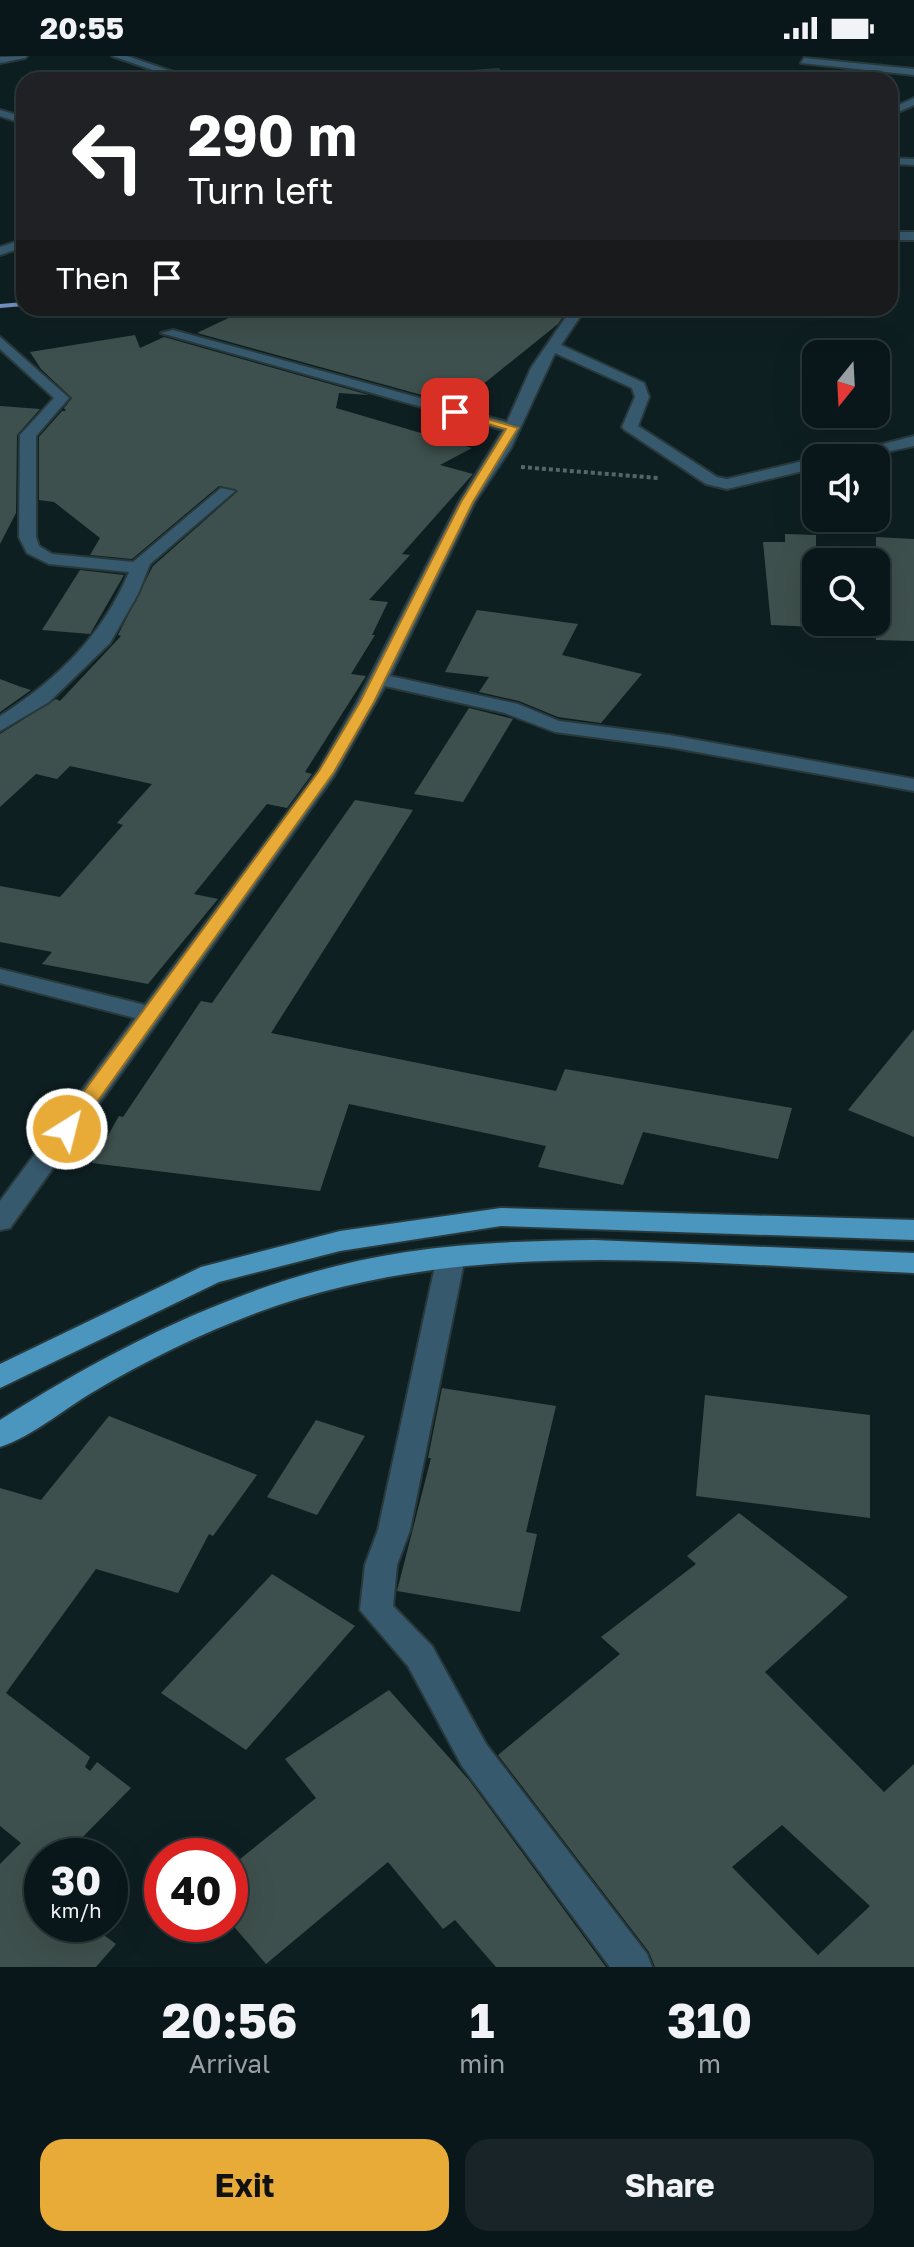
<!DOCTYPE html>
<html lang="en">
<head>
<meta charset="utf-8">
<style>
	:root { --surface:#0a171a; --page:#182427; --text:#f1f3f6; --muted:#999fa2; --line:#2a3639; --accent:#e8ab37 }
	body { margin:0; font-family:"Golos Text",sans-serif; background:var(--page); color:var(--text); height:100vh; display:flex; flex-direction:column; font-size:30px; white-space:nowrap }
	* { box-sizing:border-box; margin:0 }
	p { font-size:26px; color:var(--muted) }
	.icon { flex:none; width:44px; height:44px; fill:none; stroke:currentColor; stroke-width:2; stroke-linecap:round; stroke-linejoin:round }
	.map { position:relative; height:1911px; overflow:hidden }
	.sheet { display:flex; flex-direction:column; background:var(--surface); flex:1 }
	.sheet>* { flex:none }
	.hud { position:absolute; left:16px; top:16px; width:882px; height:244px; border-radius:24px; box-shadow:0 8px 32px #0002,0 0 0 2px var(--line); background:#202124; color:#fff; overflow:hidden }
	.needle { width:52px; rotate:198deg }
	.controls { position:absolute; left:802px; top:284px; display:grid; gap:16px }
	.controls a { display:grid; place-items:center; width:88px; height:88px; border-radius:16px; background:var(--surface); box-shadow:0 8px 32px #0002,0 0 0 2px var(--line); font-size:40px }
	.speed { position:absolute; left:24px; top:1782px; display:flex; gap:16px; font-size:40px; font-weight:700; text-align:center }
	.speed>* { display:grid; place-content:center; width:104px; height:104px; border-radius:50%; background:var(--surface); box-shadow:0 8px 32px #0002,0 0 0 2px var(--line); line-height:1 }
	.speed small { font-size:20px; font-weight:400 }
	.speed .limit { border:12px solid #d22; background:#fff; color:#111 }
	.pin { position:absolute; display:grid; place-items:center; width:68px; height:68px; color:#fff; margin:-34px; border-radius:16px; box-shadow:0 4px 12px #0006 }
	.me { position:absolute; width:88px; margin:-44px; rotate:36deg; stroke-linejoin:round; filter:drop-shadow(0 0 6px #0008) }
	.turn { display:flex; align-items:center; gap:28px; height:168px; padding:0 40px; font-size:36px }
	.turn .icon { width:104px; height:104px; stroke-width:2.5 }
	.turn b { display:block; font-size:56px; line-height:68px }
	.then { display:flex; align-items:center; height:76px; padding:0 40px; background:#0003; gap:16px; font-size:30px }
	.eta { display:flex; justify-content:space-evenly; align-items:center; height:136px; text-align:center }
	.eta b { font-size:48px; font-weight:700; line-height:56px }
	.action { display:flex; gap:16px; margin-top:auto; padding:16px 40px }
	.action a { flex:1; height:92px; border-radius:24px; background:var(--accent); color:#111; font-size:32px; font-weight:700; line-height:92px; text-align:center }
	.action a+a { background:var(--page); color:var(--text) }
	.status { display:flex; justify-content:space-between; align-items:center; height:56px; padding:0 40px; background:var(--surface); direction:ltr }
	.status svg { height:22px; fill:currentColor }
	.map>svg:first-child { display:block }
</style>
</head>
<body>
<div class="status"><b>20:55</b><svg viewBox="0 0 49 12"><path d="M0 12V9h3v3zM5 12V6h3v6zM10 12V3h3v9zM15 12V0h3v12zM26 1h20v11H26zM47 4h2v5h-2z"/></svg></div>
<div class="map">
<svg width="914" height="1911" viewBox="0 0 914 1911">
	<rect width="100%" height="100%" fill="#0e1f22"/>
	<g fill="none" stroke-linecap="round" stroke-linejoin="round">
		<path fill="#7391c0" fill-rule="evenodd" d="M 24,246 L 24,250 L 0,252 L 0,248 Z"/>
	</g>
	<path fill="#3e504d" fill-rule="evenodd" d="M 295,252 L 568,252 L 558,268 L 461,346 L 440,344 L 197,277 L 243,255 L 268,261 Z
		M 135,279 L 140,292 L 164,281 L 369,339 L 339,337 L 336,352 L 472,392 L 440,409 L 473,418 L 402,498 L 410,499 L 369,544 L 388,546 L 372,579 L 375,579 L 351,618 L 366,620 L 305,716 L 312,718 L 287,752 L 267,748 L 194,838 L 218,843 L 148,928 L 42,908 L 52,896 L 0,886 L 0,830 L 60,841 L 123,769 L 117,767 L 152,728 L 70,710 L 57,723 L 36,718 L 0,751 L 0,678 L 56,643 L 60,645 L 121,580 L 118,579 L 153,510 L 238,435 L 219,430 L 132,503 L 90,499 L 100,482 L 54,446 L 39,444 L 39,381 L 62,355 L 66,355 L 64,352 L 72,342 L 41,313 L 30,296 Z
		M 0,350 L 40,353 L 17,379 L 16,457 L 0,488 Z
		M 785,478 L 816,479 L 816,571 L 771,569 L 763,486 L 785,486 Z
		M 876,481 L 914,483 L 914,585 L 876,584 Z
		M 80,514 L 124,519 L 90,578 L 42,574 Z
		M 477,554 L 578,568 L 562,599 L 642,618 L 601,667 L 558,661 L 519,645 L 479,636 L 489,621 L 445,616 Z
		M 0,623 L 21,631 L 31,634 L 0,656 Z
		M 469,652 L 513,663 L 463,746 L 414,738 Z
		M 355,744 L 413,754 L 271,977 L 556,1035 L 565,1013 L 792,1052 L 778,1103 L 643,1076 L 623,1129 L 538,1111 L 546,1090 L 349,1048 L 320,1135 L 92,1107 L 119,1060 L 123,1061 L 201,945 L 212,947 Z
		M 914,973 L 914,1081 L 848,1054 Z
		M 442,1332 L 556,1350 L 526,1476 L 537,1478 L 520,1556 L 397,1535 L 431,1402 L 428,1402 Z
		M 705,1339 L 870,1359 L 870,1462 L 696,1440 Z
		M 109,1360 L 257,1419 L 213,1480 L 209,1478 L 178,1537 L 96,1513 L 6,1637 L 90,1701 L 85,1711 L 90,1715 L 97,1706 L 131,1732 L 64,1800 L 42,1800 L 42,1868 L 89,1868 L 116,1888 L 96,1911 L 0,1911 L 0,1808 L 21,1787 L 0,1770 L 0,1432 L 41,1444 Z
		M 316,1364 L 365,1380 L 317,1459 L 267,1441 Z
		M 739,1457 L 848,1541 L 765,1616 L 884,1736 L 914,1708 L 914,1911 L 655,1911 L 649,1896 L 498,1699 L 620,1598 L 601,1581 L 696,1508 L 687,1500 ZM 782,1769 L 870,1850 L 818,1899 L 732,1811 Z
		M 272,1518 L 355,1570 L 246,1694 L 161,1637 Z
		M 389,1634 L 469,1724 L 606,1911 L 496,1911 L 455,1864 L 443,1873 L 388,1806 L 266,1908 L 230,1866 L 230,1811 L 316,1742 L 285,1703 Z"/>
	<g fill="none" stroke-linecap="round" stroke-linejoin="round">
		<defs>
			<path id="minor" d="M 27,0 L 25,2 L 0,7 L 0,1 Z
				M 112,0 L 127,0 L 197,24 L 182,24 Z
				M 804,2 L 914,13 L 914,19 L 801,7 Z
				M 498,14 L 494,19 L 400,24 L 405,21 Z
				M 914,42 L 914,49 L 890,60 L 890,53 Z
				M 0,54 L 24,61 L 24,68 L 0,60 Z
				M 890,102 L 914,103 L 914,109 L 890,108 Z
				M 890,176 L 914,176 L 914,184 L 890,184 Z
				M 24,183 L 24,191 L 0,199 L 0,191 Z
				M 572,252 L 586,252 L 561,289 L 644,327 L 649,341 L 638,370 L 717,421 L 727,423 L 816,402 L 816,412 L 727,433 L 706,428 L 625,374 L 622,371 L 635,341 L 632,332 L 555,297 L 511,392 L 475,446 L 390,620 L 518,648 L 559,665 L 669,679 L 914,723 L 914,735 L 669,691 L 555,676 L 505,657 L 385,630 L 334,720 L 10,1172 L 0,1174 L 0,1145 L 135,962 L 0,927 L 0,913 L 145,949 L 318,715 L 357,646 L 459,446 L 503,374 L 161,277 L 173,274 L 507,366 L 531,312 Z
				M 0,281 L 69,342 L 36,380 L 36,481 L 39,490 L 52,498 L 133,506 L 221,432 L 235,435 L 150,508 L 138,538 L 110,587 L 49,646 L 0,675 L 0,660 C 57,624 103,579 129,516 L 49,508 L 27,497 L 19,481 L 20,379 L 54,342 L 0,293 Z
				M 914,380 L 914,390 L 858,402 L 829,402 Z
				M 451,1191 L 461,1194 L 465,1201 L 410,1474 L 397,1509 L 393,1550 L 432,1590 L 486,1688 L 647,1898 L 652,1911 L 610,1911 L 462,1710 L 408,1610 L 360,1554 L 365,1509 L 378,1474 L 437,1201 L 441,1194 Z"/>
			<path id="major" d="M 501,1152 L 914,1164 L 914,1184 L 501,1170 L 340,1195 L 219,1226 L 0,1332 L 0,1308 L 201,1211 L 340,1175 Z
				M 594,1184 L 914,1197 L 914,1217 C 694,1208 468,1178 256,1257 C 200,1278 145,1305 93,1336 C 64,1353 33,1380 0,1391 L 0,1364 C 124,1285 260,1218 406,1196 C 468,1186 531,1185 594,1184 Z"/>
		</defs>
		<use href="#minor" stroke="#28393c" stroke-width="4"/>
		<use href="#major" stroke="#28393c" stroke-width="4"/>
		<path stroke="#566568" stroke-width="4" stroke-dasharray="4 3" stroke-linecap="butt" d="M 521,411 L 658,422"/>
		<use href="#minor" fill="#37596d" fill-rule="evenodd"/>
		<use href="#major" fill="#4b96bf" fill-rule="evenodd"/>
	</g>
	<path fill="#e8ab37" stroke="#976f24" stroke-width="2" d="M 455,353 L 518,372 L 473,446 L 374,646 L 334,716 L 74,1078 L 60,1078 L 57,1073 L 60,1068 L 319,715 L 360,646 L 461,446 L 506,373 L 451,358 Z"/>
</svg>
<div class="controls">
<a><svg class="needle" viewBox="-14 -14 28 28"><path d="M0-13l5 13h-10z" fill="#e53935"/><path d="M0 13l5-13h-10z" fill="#999fa2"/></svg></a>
<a><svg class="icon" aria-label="sound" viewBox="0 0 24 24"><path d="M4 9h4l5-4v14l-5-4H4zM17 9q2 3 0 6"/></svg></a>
<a><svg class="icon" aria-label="search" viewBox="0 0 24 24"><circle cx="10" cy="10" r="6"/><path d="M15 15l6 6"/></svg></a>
</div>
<div class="speed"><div>30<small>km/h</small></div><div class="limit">40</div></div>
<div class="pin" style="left:455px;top:356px;background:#d93025"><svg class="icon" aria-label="arrive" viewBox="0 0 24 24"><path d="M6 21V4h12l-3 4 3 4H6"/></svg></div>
<svg class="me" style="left:67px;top:1073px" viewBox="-20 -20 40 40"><circle r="17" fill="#e8ab37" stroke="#fff" stroke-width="3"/><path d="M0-11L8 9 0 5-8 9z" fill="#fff"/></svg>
<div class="hud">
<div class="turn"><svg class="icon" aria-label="left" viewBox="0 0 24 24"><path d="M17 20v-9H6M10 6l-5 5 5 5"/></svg><div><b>290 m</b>Turn left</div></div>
<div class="then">Then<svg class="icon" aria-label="arrive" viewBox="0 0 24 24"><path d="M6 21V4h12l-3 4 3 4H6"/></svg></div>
</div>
</div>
<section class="sheet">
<div class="eta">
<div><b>20:56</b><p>Arrival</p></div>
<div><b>1</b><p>min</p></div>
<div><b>310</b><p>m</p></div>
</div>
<div class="action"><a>Exit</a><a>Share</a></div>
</section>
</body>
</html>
